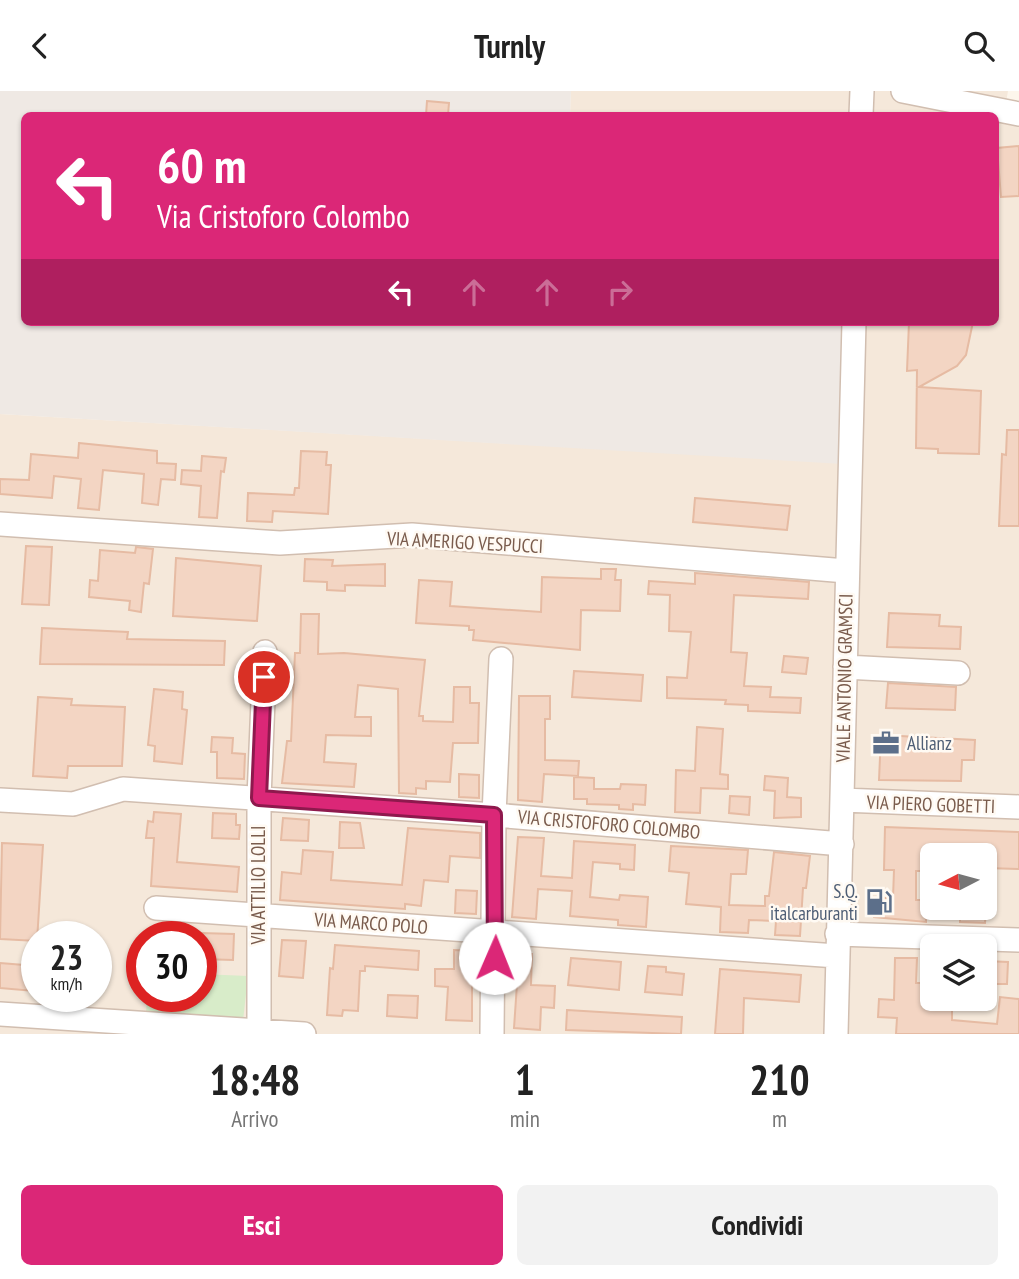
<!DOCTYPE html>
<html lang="it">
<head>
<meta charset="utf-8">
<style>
	:root { --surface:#fff; --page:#f2f2f2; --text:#222; --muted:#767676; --accent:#db2777 }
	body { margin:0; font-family:"PT Sans Narrow",sans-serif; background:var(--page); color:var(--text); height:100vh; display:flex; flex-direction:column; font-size:26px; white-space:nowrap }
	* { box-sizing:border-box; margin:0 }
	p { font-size:23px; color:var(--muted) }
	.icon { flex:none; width:38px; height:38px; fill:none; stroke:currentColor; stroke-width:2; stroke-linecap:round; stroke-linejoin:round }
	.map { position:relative; height:943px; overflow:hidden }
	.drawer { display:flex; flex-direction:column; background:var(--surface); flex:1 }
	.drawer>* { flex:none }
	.hud { position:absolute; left:21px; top:21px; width:978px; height:214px; border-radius:10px; box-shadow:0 2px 5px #0004; background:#db2777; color:#fff; overflow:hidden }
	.needle { width:46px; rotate:264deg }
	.tools { position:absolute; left:920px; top:752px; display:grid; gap:14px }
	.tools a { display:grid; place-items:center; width:77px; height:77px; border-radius:10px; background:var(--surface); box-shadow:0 2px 5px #0004; font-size:35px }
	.speed { position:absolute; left:21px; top:830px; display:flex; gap:14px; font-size:35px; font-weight:700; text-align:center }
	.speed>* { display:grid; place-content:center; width:91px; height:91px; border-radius:50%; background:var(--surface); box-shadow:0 2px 5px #0004; line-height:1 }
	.speed small { font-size:18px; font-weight:400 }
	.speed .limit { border:10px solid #d22; background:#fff; color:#111 }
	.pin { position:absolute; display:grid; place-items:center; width:60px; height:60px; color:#fff; margin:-30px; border:4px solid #fff; border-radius:50%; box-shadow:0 2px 7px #0007 }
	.me { position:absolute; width:77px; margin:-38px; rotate:1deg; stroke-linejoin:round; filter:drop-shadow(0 0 5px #0008) }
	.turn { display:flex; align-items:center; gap:24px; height:147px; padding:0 21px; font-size:32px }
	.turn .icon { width:91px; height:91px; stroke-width:2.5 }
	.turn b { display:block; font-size:49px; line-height:60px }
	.lanes { display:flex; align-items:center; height:66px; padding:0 21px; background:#0003; justify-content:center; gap:35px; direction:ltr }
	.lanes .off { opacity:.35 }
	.eta { display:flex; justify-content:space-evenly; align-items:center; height:119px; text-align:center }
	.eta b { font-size:42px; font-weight:700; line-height:49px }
	.cta { display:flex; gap:14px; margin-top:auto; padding:14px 21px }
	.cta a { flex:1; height:80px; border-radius:10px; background:var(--accent); color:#fff; font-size:28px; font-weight:700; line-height:80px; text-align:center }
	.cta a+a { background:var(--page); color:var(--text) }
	header { display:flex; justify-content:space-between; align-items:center; height:91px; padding:0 21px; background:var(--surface); font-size:32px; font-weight:700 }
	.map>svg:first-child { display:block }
</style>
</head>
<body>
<header><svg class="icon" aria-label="back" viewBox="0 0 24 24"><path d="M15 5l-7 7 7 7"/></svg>Turnly<svg class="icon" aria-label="search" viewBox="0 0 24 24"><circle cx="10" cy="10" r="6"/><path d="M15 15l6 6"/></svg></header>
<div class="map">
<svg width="1019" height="943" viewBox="0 0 1019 943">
	<rect width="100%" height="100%" fill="#fdf6ec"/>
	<path fill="#f5e8da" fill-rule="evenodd" d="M 571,0 L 1008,0 L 1005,17 L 1019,21 L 1019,943 L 0,943 L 0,323 L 843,372 L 850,231 L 996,231 L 996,24 L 570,24 ZM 933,765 L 985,765 L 985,817 L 933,817 ZM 37,845 L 96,845 L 96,905 L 37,905 ZM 142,845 L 201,845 L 201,905 L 142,905 ZM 933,856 L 985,856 L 985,908 L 933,908 Z"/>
	<path fill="#efe9e4" d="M 0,0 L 571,0 L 570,24 L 24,24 L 24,231 L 850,231 L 843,373 L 0,323 Z"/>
	<path fill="#d8ecc9" d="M 201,883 L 248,885 L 243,930 L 146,924 L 147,905 L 201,905 Z"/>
	<path fill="#f3d5c3" stroke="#e6bba3" stroke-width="2" d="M 427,10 L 449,12 L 448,24 L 426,24 Z
		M 1019,55 L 1019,105 L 1001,106 L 997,57 Z
		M 909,231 L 973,231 L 966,264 L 957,275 L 919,296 L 981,300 L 979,363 L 938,362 L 938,358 L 916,357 L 917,279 L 907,280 Z
		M 1007,339 L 1019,339 L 1019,435 L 999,435 L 1002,363 L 1006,364 Z
		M 79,352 L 157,360 L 157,372 L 176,373 L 175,389 L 161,388 L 158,414 L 142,412 L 144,383 L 103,379 L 99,419 L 78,417 L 81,388 L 54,385 L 52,407 L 0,403 L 0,388 L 29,389 L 31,363 L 78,367 Z
		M 301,360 L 327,361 L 326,374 L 331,374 L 328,423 L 273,420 L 272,431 L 247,430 L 248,402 L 294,404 L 295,397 L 299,397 Z
		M 202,365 L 226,367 L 224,381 L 221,380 L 217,427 L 199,426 L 201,395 L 181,393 L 182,379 L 201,380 Z
		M 695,407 L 790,415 L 787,439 L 693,431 Z
		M 26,455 L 52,456 L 49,514 L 22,513 Z
		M 136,456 L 153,458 L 149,493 L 144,492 L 141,521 L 129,519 L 130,510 L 89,506 L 90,489 L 98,490 L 100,459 L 135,462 Z
		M 176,467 L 261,475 L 257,530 L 173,525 Z
		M 305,468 L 333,469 L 332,475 L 385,473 L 385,495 L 345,494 L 345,500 L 327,499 L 327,491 L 304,490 Z
		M 601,478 L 616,478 L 615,489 L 621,489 L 620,520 L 581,519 L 580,559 L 473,549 L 474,539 L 469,539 L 469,535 L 416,532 L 419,489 L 452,491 L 450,515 L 541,521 L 542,486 L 601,488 Z
		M 695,482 L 809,491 L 808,508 L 734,504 L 731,561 L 747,562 L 744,595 L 771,596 L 770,606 L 801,607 L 800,622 L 748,620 L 748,614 L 725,613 L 726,609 L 667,607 L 667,586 L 687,587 L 691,541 L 669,540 L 670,504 L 648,503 L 649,490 L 695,493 Z
		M 889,522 L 940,524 L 939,535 L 961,536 L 960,558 L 887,556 Z
		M 301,523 L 319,523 L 318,563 L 344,562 L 425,569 L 419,625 L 423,625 L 423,630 L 453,631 L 454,596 L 470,596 L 470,612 L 479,612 L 478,652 L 453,652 L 450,691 L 426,690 L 426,698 L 416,697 L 416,703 L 399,702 L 398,598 L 358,594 L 355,626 L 371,626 L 371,645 L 326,644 L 324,671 L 356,673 L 354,696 L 282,692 L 287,650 L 291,650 L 295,562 L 300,562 Z
		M 42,537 L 128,541 L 127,548 L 225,550 L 224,574 L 40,573 Z
		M 784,565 L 808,567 L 806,583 L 782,581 Z
		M 574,580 L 643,584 L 641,610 L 572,606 Z
		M 888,592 L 956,596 L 955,619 L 886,617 Z
		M 154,598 L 183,601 L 182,618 L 187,619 L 182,673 L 154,670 L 155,655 L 148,654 Z
		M 519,605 L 550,605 L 550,628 L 545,628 L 545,669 L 579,670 L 578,685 L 544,683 L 542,711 L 518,709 Z
		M 38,606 L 72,608 L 71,614 L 125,616 L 122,675 L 68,675 L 67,687 L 33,685 Z
		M 697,636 L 723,638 L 720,683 L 728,684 L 728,698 L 701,697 L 700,722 L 675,721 L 676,679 L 695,680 Z
		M 881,644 L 975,649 L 974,669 L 962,669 L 961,690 L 879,689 Z
		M 212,646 L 233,647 L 232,662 L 245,663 L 244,688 L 217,687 L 217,661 L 211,661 Z
		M 459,683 L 479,684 L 479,707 L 459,706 Z
		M 765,685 L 788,687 L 787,706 L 801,707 L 801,726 L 774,727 L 775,700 L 764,699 Z
		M 574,686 L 594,687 L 594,698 L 620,698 L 621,693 L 646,694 L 645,714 L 633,713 L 633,719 L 619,718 L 619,714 L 587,713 L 587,708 L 574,708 Z
		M 730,705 L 750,706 L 749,724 L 729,722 Z
		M 154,721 L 181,723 L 177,771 L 239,776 L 237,801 L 151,795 L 154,747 L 146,747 L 148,730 L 153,731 Z
		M 213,722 L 236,723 L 236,734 L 240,734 L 239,748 L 212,747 Z
		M 283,727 L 309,729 L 308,750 L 281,749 Z
		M 340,731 L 360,732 L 364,757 L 339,757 Z
		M 885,736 L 1019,741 L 1019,778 L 986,777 L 987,765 L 933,765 L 933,775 L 924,775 L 924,780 L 916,780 L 916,809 L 926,809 L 926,831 L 874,826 L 874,807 L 893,807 L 894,779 L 884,779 Z
		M 408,737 L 480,742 L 480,767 L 450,765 L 448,791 L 424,789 L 421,815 L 405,813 L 405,818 L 280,809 L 282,781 L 301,783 L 303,759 L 333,761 L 331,789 L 402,794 Z
		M 518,746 L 544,747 L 541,785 L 572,787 L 574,750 L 635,754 L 634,779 L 620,778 L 620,773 L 593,771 L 590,806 L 619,809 L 620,804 L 648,806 L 646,836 L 618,834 L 618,829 L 570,825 L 572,800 L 538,798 L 536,828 L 512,826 Z
		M 2,752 L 43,754 L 37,850 L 0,848 Z
		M 671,755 L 748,759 L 746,783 L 731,783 L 729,814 L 765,815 L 765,805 L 769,805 L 774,761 L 810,765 L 806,797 L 803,797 L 800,845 L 775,844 L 776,830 L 749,829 L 748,842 L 720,841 L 721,816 L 686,813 L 689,782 L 669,780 Z
		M 456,799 L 477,800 L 476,823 L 455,822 Z
		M 960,817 L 986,817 L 985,832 L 960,831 Z
		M 201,842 L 234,843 L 233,869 L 201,868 Z
		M 282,849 L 306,850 L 303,887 L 279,885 Z
		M 335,854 L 419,860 L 418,879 L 365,875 L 365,880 L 360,880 L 358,920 L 343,919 L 342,925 L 327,924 L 330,877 L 333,878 Z
		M 454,859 L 472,860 L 472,930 L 446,929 L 448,896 L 435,895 L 435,878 L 454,878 Z
		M 512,863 L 532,863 L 531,894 L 555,895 L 554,917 L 541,916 L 540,939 L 514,937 L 517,893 L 512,893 Z
		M 571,867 L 621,871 L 619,899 L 568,894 Z
		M 895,867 L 917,867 L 916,892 L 933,892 L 933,908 L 952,908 L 952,929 L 997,933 L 1000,906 L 1019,908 L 1019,943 L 896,943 L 897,927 L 878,926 L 879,908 L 894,909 Z
		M 985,870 L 1008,871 L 1007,893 L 985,893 Z
		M 0,872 L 36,875 L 34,900 L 0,897 Z
		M 648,875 L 666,876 L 666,881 L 684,883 L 682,904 L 645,901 Z
		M 720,878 L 801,884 L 799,911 L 744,907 L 743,943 L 715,943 Z
		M 388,904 L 418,905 L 417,927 L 387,925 Z
		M 567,919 L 682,926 L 681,943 L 566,939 Z"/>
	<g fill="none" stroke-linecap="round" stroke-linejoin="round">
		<defs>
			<path id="minor" d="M 903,0 L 1019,23
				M 861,24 L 862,0
				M 0,433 L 280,452 L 412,444 L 846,480
				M 845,576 L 958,582
				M 0,709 L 73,713 L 123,698 L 494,724 L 842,753
				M 842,709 L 1019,716
				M 156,817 L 837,865
				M 837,843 L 1019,849
				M 0,923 L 304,943
				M 259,943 L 259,707 L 265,561
				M 492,943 L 494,724 L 501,568
				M 836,943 L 854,231"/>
		</defs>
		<use href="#minor" stroke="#d1beb0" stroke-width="26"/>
		<use href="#minor" stroke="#fff" stroke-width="23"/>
	</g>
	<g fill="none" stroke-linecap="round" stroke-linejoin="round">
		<defs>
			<path id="route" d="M 264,586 L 259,707 L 494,724 L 495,867"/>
		</defs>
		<use href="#route" stroke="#8e194d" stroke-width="18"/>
		<use href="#route" stroke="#db2777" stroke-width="12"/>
	</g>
	<defs>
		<symbol id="office-bare" viewBox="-9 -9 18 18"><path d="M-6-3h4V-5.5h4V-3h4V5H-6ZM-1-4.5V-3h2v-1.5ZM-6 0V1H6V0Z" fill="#5c6f8a" stroke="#fffaf3" stroke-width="2.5" paint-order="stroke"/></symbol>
		<symbol id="fuel-bare" viewBox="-9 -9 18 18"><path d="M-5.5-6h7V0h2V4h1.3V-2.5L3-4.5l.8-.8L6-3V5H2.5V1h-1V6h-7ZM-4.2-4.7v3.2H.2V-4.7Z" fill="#5c6f8a" stroke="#fffaf3" stroke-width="2.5" paint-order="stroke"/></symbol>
	</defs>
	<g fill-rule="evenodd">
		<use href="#office-bare" x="867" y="633" width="38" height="38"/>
		<use href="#fuel-bare" x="860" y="792" width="38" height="38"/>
	</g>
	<g text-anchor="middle" stroke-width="5" stroke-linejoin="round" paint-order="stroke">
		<g font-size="19" fill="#7a5c4d" stroke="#fffaf3">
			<text transform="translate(465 451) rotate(3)" y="7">VIA AMERIGO VESPUCCI</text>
			<text transform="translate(844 587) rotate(-89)" y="7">VIALE ANTONIO GRAMSCI</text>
			<text transform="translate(931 713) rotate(2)" y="7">VIA PIERO GOBETTI</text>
			<text transform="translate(609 733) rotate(5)" y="7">VIA CRISTOFORO COLOMBO</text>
			<text transform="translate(258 794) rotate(-90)" y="7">VIA ATTILIO LOLLI</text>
			<text transform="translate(371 832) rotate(4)" y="7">VIA MARCO POLO</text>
		</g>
		<g font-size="19" fill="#4e5e75" stroke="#fffaf3" text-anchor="start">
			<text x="907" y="659">Allianz</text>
			<text x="858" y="807" text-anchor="end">S.Q.<tspan x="858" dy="22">italcarburanti</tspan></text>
		</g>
	</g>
</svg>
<div class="tools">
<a><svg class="needle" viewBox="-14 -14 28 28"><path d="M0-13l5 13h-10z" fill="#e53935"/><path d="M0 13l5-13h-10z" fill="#767676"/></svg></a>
<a><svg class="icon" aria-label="layers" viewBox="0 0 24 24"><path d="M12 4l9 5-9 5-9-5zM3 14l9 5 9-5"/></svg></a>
</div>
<div class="speed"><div>23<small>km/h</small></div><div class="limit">30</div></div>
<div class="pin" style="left:264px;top:586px;background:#d93025"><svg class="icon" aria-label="arrive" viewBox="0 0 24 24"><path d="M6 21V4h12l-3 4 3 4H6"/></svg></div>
<svg class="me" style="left:495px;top:867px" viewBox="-20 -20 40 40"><circle r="19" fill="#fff"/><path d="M0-13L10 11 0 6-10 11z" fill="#db2777"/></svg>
<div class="hud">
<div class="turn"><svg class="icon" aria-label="left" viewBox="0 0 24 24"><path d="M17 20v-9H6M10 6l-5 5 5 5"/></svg><div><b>60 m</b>Via Cristoforo Colombo</div></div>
<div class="lanes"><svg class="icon" aria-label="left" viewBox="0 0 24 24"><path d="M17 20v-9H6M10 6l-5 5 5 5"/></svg><svg class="icon off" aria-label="ahead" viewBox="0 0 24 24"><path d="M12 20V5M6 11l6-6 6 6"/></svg><svg class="icon off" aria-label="ahead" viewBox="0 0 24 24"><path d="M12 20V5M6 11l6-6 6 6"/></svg><svg class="icon off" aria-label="right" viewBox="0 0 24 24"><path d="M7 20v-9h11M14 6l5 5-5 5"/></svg></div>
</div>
</div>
<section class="drawer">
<div class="eta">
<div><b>18:48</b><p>Arrivo</p></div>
<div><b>1</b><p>min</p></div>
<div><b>210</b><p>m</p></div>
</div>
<div class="cta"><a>Esci</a><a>Condividi</a></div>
</section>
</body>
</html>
